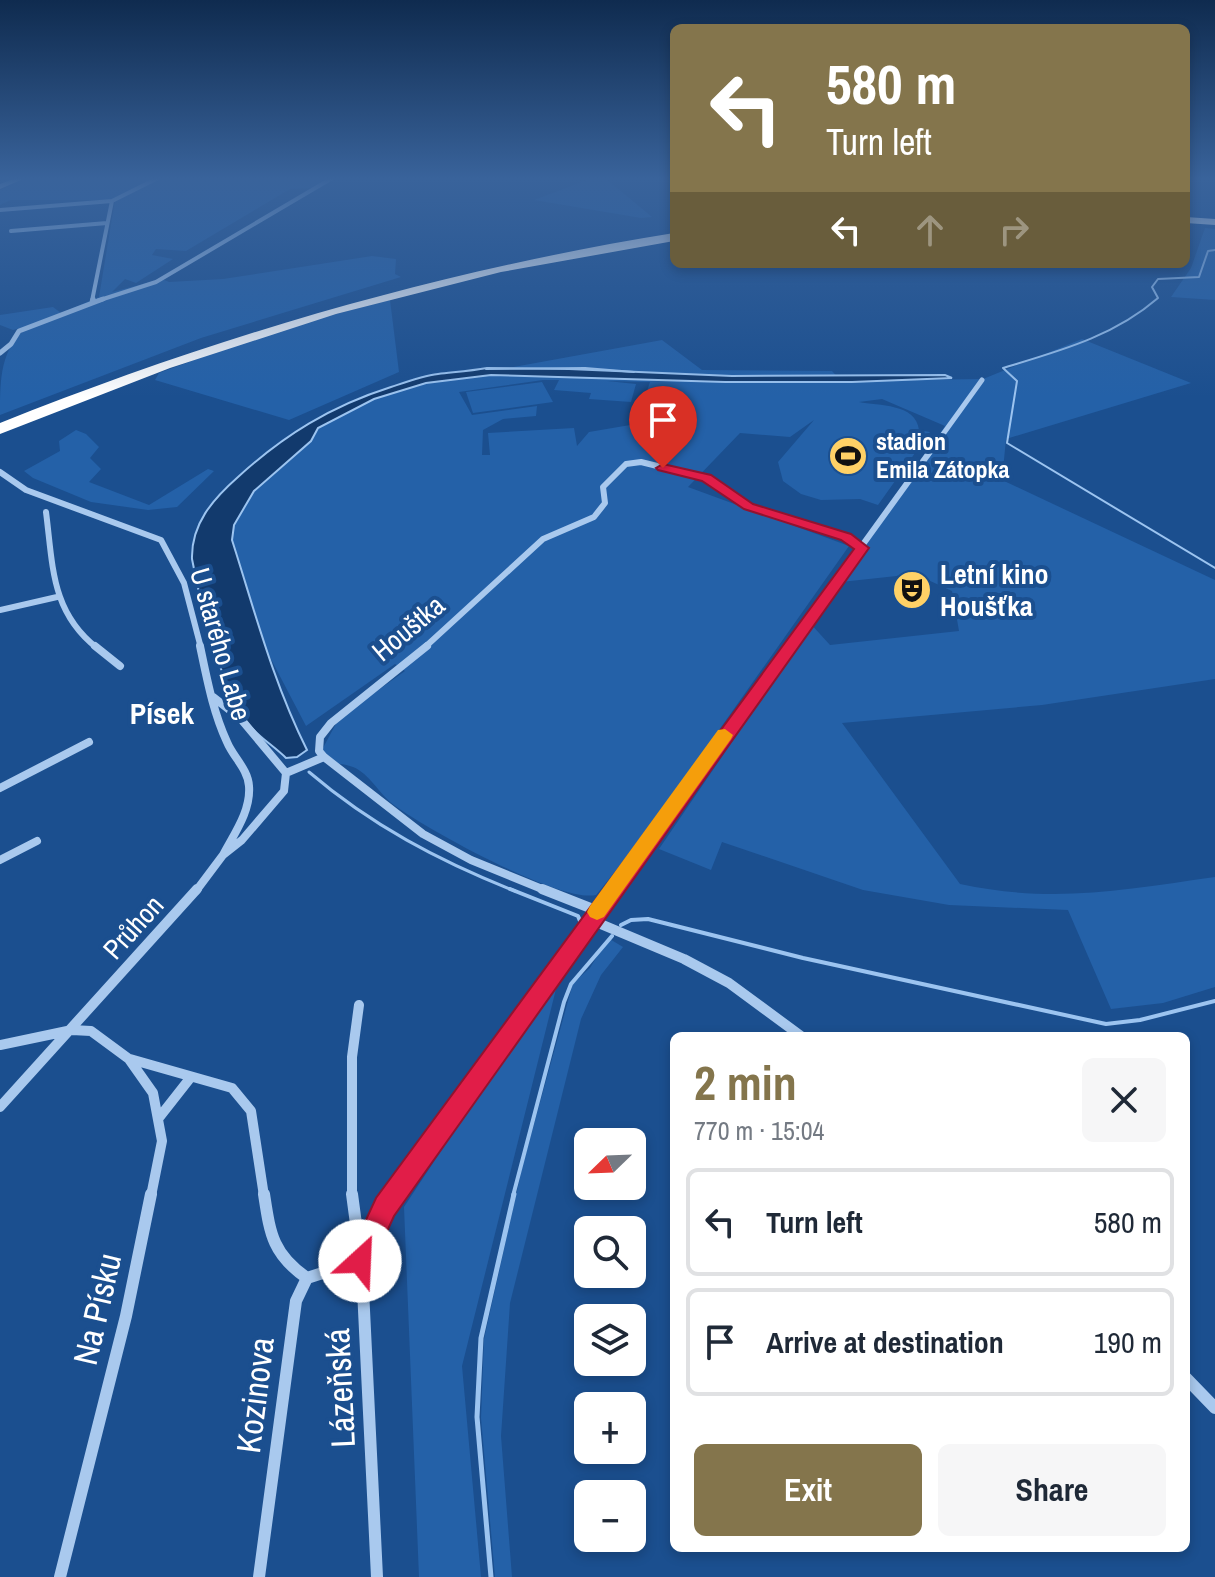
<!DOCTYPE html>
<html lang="en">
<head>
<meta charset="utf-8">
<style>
	:root { --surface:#fff; --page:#f6f6f7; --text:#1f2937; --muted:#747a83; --line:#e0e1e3; --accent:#84754c }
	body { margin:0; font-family:"Archivo Narrow",sans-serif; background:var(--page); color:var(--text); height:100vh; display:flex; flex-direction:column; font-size:30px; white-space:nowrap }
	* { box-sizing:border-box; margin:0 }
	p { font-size:26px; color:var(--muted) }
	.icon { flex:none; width:44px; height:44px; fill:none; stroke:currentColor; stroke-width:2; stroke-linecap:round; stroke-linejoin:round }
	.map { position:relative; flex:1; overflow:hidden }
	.drawer { position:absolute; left:670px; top:1032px; width:520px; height:520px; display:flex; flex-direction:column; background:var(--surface); border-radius:12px; box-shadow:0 4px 12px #0003 }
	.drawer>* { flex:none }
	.banner { position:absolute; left:670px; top:24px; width:520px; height:244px; border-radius:12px; box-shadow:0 4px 12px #0003; background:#84754c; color:#fff; overflow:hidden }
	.needle { width:52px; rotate:247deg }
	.buttons { position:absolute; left:574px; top:1128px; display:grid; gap:16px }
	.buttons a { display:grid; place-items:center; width:72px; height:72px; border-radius:12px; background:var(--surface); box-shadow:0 4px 12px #0003; font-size:40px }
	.pin { position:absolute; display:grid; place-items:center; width:68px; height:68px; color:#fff; margin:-82px -34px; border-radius:50% 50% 50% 0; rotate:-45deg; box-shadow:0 0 8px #0007 }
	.pin .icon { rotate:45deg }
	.me { position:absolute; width:88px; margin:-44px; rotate:25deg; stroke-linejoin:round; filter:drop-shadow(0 0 6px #0008) }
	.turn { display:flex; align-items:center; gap:28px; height:168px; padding:0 24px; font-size:36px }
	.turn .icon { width:104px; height:104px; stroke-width:2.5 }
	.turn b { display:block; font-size:56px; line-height:68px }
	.lanes { display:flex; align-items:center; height:76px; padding:0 24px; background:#0003; justify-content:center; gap:40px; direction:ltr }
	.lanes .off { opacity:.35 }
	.round { display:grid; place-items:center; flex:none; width:84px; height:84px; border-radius:12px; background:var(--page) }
	.headline { display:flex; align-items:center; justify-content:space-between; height:136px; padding:0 24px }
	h1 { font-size:48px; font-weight:700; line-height:60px; color:var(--accent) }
	.action { display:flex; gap:16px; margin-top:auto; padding:16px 24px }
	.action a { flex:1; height:92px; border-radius:12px; background:var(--accent); color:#fff; font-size:32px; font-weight:700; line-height:92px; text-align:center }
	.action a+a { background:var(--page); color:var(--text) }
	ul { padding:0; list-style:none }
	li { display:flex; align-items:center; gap:24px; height:108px; margin:0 16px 12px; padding:0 8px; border:4px solid var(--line); border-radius:12px }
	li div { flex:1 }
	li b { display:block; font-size:30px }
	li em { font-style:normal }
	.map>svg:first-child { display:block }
</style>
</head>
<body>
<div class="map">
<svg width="1215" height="1577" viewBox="0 0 1215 1577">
	<rect width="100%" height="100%" fill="#1b4f8f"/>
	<path fill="#2461a8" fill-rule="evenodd" d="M 28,177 L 328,177 L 313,188 L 290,189 L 186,251 L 156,249 L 152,255 L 173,259 L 136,283 L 125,279 L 112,292 L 162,279 L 169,282 L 223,279 L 372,256 L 396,259 L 395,274 L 401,277 L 201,338 L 0,415 C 0,378 0,348 29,326 L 13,330 L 0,325 L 0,315 L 53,307 L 61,313 L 99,297 L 115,200 L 11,200 L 0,205 L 0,190 Z
		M 595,177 L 604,177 L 652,217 L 641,218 L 534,200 Z
		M 1205,228 L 1215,229 L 1215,300 L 1171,297 L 1191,268 Z
		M 390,300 L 399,372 L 289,420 L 155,380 L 159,373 L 282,328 Z
		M 1082,339 L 1191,383 L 1006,439 L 1002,480 L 1215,580 L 1215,679 L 1042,705 L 842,723 L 960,884 C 1053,904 1123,890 1215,877 L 1215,987 L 1163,1003 L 1111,1009 L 1068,910 L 949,905 L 863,890 L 722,842 L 711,870 L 659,849 L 788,660 L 809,622 L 830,645 L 959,631 L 952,591 L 915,574 L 841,582 L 945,426 L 882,399 L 859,402 C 878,406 916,403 919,430 L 930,432 L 878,505 L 860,499 L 821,500 L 801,494 L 783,481 L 778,462 L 814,420 L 790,437 L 740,433 L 688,487 L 849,546 L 647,832 L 596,895 C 560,903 426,829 394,805 C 380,795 369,773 353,767 C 343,763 328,763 316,761 L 339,718 L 405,671 L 395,664 L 306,726 L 261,640 L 232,540 C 236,488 282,475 310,441 C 315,436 315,430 321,426 C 352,403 393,392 430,382 L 662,340 L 702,370 L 832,371 L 841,381 L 983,379 ZM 543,380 L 559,380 L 554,390 L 591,393 L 589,399 L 631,402 L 636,384 L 607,381 L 650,382 L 636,424 L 589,432 L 577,446 L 574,428 L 488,433 L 490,455 L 482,455 L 483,430 L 503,419 L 536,416 L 537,406 L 472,415 L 459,392 Z
		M 542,382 L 553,402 L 473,413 L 466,392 Z
		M 76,430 L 86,434 L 99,447 L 90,458 L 101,469 L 89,482 L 149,505 L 208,469 L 214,471 L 177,507 L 148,510 L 91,502 L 33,478 L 24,471 L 60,451 L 59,441 Z
		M 608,938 L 623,947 L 601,975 L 581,1019 L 510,1303 L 501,1436 L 512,1577 L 495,1577 L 481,1418 L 484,1339 L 523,1164 L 573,983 L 590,968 Z
		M 561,969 L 462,1366 L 481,1577 L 419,1577 L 404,1207 Z"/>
	<path fill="#123a6d" stroke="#9cc4f0" stroke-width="2" d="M 487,368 L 569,369 L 732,376 L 945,375 L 952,378 L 852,382 L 725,382 L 491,375 L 426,383 L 374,399 L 318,428 L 311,441 L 254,491 L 234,525 L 232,540 C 255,612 273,682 307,750 L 297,757 L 286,758 C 275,747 259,737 249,725 C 222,693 200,601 192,559 C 191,524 213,499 238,477 C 284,435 331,406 391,387 C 406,382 422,376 438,374 C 455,372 470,371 487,368 Z"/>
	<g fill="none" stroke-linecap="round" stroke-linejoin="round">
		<path stroke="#9cc4f0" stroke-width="2" d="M 1215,250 L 1208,251 L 1199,277 L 1158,279 L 1152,287 L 1158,298 C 1113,337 1059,351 1003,368 L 1017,381 L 1007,443 L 1215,568
			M 486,369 L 585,368 L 634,372"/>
		<path stroke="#9cc4f0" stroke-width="3" d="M 309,772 C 371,825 439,861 515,891"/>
		<path stroke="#9cc4f0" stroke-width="4" d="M 510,889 L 578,916 L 580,921
			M 621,925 L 631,920 L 648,919 L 803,958 L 1106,1024 L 1140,1020 L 1215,1001
			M 513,1196 L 564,1002 L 571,984 L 612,936"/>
		<path stroke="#9cc4f0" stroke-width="5" d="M 491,1577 L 477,1417 L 481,1338 L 514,1194"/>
		<path stroke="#a9c9ee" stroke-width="4" d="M 0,210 L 112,201
			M 11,231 L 107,223
			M 92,301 L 112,201 L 160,177
			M 97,301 L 156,282 L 334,177"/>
		<path stroke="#a9c9ee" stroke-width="5" d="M 92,302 L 93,299
			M 0,353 L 11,344 L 19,331 L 103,299
			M 928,455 L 982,380"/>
		<path stroke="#a9c9ee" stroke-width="6" d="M 0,472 L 26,490 L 161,540 L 184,583 L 201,648
			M 46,512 C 53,566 51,612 97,648
			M 0,610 L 57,597
			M 424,648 L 543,539 L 594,517 L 605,503 L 603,487 L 626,464 L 641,462 L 706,478 L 748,506 L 846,537 L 862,548
			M 788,648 L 929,453"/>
		<path stroke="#a9c9ee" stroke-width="8" d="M 95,646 L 120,666
			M 200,646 C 207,679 213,712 227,742 C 233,757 248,769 249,786 C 251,811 234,834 223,855
			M 213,697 L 240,718 L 286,773
			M 324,757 L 319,751 L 320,737 L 331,723 L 427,646
			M 324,757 L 423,834 L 471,860 L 547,891
			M 286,773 L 324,757
			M 0,788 L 89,742
			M 0,860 L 37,841
			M 196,891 L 223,855 L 242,840 L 284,791 L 286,773
			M 613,891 L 790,646"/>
		<path stroke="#a9c9ee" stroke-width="10" d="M 542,889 L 598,911
			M 591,920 L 684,959 L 729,983 L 801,1036
			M 0,1045 L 72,1030 L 91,1031 L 129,1059 L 153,1093 L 162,1141 L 151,1196
			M 130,1059 L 232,1088 L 251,1111 L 264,1196
			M 0,1107 L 197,889
			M 158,1119 L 191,1077
			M 352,1196 L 352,1057 L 359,1005
			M 393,1196 L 614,889"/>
		<path stroke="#a9c9ee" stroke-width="12" d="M 264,1194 C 270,1233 272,1254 307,1278
			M 352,1194 L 362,1269 L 377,1577
			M 360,1261 L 385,1207 L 395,1194
			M 1186,1378 L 1215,1408
			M 60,1577 L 126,1316 L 151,1194
			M 259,1577 L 296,1301 L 307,1278 L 360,1261"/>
		<path fill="#d6e6fa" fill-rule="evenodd" d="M 19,177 L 28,177 L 0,189 L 0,184 Z"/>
		<path fill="#fff" fill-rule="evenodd" d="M 1186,217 L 1215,219 L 1215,225 L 1186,223 Z
			M 674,233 L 674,241 L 501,272 L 336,314 L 170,368 L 0,434 L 0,423 C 221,335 439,271 674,233 Z"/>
	</g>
	<path fill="#245895" d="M 898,577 L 929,594 L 928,598 L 897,594 Z"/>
	<path fill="#2a66ad" stroke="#1d4779" stroke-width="2" d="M 898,577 L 929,581 L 929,594 L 898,590 Z"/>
	<linearGradient id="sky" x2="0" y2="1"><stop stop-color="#0f2b4f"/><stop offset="0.45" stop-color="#39639b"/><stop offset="1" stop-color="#39639b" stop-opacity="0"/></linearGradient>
	<rect width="1215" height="397" fill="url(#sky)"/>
	<path fill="#e11d48" stroke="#92132f" stroke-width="2" d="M 663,464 L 711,475 L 753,504 L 851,534 L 869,548 L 394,1216 L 369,1271 L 360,1274 L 351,1271 L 347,1261 L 376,1198 L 854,549 L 841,540 L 744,509 L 702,481 L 658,470 L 656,468 Z"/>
	<path fill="#f59e0b" d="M 725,729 L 733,735 L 731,739 L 604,917 L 597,920 L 590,917 L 587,912 L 590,906 L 718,730 Z"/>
	<defs>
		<symbol id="stadium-disc" viewBox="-11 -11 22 22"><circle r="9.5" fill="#ffd166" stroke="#1b4f8f"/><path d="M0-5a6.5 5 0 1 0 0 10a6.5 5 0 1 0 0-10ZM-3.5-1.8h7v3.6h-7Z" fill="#111"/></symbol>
		<symbol id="theatre-disc" viewBox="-11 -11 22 22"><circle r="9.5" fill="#ffd166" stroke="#1b4f8f"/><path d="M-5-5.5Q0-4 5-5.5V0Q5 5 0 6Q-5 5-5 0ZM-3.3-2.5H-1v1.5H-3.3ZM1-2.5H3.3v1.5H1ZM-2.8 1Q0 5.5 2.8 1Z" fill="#111"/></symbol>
	</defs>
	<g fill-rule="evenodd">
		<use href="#stadium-disc" x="826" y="434" width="44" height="44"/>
		<use href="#theatre-disc" x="890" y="568" width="44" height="44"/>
	</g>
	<g text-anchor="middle" stroke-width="8" stroke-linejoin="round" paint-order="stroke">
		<g font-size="24" font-weight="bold" fill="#fff" stroke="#1b4f8f" text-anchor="start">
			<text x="876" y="450">stadion<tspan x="876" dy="28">Emila Zátopka</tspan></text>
		</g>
		<g font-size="28" font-weight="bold" fill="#fff" stroke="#1b4f8f" text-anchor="start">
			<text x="940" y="584">Letní kino<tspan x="940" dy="32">Houšťka</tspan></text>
		</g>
		<g font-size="28" fill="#fff" stroke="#1b4f8f">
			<text transform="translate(408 628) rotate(-40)" y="10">Houštka</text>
			<text transform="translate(221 644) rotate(74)" y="10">U starého Labe</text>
			<text transform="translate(133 927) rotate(-48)" y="10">Průhon</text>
		</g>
		<g font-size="30" font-weight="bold" fill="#fff" stroke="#1b4f8f">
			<text x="162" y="724">Písek</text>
		</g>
		<g font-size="34" fill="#fff" stroke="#1b4f8f">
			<text transform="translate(97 1309) rotate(-77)" y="12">Na Písku</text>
			<text transform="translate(340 1388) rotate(-93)" y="12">Lázeňská</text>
			<text transform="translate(255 1395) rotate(-83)" y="12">Kozinova</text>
		</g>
	</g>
</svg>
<div class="buttons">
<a><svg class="needle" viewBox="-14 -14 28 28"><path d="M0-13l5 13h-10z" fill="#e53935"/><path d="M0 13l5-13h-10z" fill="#747a83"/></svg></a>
<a><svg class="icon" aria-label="search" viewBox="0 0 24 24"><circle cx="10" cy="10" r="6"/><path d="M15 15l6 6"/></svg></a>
<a><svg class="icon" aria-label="layers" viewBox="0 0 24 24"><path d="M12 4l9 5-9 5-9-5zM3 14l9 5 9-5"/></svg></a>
<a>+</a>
<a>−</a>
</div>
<div class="pin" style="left:663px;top:468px;background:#d93025"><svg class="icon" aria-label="arrive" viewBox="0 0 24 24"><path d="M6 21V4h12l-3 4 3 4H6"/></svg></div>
<svg class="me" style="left:360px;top:1261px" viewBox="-20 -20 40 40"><circle r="19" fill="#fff"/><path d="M0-13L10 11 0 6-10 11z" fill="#e11d48"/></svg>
<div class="banner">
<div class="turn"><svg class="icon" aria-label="left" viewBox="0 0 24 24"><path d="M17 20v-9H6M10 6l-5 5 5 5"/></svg><div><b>580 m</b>Turn left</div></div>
<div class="lanes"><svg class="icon" aria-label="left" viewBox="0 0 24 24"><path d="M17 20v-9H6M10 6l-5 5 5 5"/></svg><svg class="icon off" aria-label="ahead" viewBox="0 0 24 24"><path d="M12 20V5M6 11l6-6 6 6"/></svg><svg class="icon off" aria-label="right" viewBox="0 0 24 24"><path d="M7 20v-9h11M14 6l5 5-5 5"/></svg></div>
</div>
<section class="drawer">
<div class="headline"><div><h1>2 min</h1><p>770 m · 15:04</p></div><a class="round"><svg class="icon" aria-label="close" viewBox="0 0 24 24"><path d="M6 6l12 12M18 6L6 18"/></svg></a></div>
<ul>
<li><svg class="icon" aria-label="left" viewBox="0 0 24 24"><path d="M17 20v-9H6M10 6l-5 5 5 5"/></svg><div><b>Turn left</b></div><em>580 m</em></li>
<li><svg class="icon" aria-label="arrive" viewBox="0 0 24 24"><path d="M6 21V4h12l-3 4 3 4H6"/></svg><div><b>Arrive at destination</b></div><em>190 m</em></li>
</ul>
<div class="action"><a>Exit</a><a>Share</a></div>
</section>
</div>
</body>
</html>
